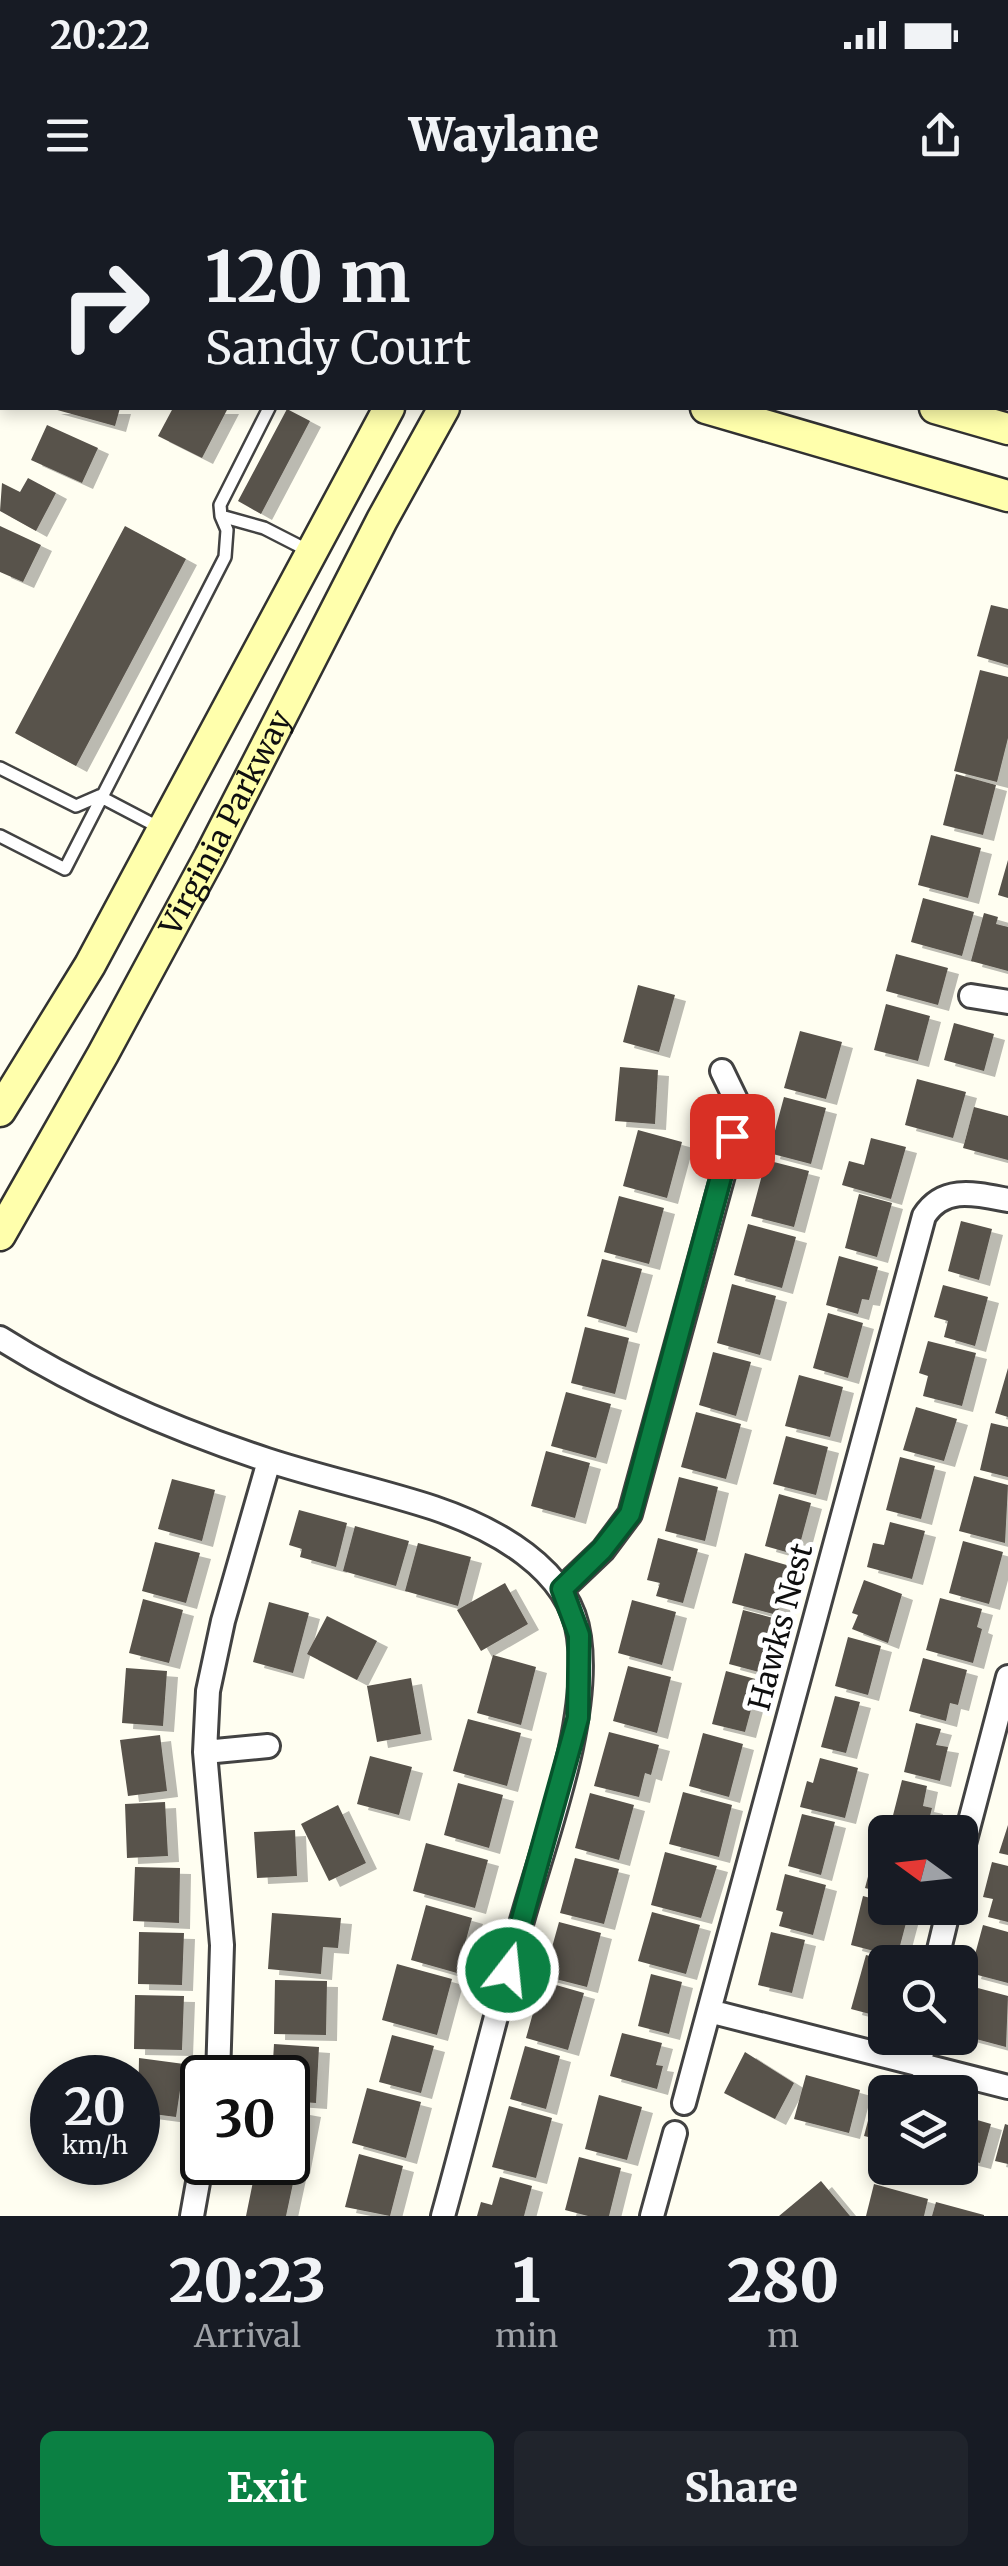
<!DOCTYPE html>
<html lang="en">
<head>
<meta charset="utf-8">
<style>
	:root { --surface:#171b24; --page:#20242c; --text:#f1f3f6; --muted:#9ea1a6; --accent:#0b8043 }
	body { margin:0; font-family:Merriweather,serif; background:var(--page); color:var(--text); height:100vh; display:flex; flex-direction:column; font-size:38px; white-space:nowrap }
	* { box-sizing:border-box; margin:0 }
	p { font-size:32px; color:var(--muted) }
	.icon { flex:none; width:55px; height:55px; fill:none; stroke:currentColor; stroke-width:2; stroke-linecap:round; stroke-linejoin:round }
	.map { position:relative; height:2016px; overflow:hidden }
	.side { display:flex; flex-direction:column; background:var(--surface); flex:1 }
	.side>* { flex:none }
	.top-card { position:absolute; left:0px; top:0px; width:1010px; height:210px; box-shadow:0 5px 15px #0003; background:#171b24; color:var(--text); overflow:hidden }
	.needle { width:65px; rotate:285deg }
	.buttons { position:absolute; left:868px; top:1615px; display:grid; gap:20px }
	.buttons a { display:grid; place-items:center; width:110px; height:110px; border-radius:15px; background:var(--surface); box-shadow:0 5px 15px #0003; font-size:50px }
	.speed { position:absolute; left:30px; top:1855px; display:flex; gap:20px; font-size:50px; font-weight:700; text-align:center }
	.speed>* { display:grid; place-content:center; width:130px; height:130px; border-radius:50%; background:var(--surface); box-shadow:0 5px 15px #0003; line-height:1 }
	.speed small { font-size:25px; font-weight:400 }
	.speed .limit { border:5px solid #111; border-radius:15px; background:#fff; color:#111 }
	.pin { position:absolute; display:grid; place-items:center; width:85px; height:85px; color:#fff; margin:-42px; border-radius:20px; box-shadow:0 5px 15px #0006 }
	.me { position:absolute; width:110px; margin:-55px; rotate:16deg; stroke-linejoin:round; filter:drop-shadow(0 0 8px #0008) }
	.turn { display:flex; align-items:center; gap:35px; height:210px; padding:0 40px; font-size:45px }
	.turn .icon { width:130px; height:130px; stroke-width:2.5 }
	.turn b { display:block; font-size:70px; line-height:85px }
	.eta { display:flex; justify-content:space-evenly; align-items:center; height:170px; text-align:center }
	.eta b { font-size:60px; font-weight:800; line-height:70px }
	.action { display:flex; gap:20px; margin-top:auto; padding:20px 40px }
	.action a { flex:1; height:115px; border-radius:15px; background:var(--accent); color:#fff; font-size:40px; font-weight:800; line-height:115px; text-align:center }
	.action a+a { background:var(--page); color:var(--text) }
	.status { display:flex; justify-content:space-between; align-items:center; height:70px; padding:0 50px; background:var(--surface); direction:ltr }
	.status svg { height:28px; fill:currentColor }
	header { display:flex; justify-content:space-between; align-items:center; height:130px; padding:0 40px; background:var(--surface); font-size:45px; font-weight:800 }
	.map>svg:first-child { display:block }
</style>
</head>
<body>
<div class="status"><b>20:22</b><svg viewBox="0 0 49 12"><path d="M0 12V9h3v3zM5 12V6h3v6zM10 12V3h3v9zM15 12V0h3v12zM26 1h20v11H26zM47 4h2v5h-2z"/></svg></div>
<header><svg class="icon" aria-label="menu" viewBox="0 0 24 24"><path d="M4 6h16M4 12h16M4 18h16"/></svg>Waylane<svg class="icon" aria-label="share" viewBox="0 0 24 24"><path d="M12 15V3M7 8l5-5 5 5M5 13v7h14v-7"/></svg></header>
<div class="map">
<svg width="1008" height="2016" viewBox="0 0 1008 2016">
	<defs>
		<filter id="shadow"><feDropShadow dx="11" dy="6" stdDeviation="0" flood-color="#0004"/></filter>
	</defs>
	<rect width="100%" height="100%" fill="#fffef1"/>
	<path fill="#58524b" filter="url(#shadow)" d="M 50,208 L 120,208 L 115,226 Z
		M 173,208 L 228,208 L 202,258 L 158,236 Z
		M 287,209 L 310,221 L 261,314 L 238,301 Z
		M 47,225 L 98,248 L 82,283 L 31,260 Z
		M 28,278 L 56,293 L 36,331 L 0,311 L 2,283 L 20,292 Z
		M 0,326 L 41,345 L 23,382 L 0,372 Z
		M 125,326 L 186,359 L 76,566 L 15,533 Z
		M 991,405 L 1008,409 L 1008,465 L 977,456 Z
		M 980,470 L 1008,477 L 1008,538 L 997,582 L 954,571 Z
		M 956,574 L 996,585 L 983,635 L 943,625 Z
		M 931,635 L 981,648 L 968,698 L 918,685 Z
		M 1008,660 L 1008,698 L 998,695 Z
		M 923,698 L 974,712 L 962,756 L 911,742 Z
		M 984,713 L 998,717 L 996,724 L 1008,727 L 1008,771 L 971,761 Z
		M 896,754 L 948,768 L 938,805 L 886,791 Z
		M 638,785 L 675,795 L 659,852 L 623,842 Z
		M 886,804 L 930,816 L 918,861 L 874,850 Z
		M 954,823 L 994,834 L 984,871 L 944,860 Z
		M 800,831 L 842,842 L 826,899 L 784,888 Z
		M 620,867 L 658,870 L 655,924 L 615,921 Z
		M 917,879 L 966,892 L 953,938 L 905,925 Z
		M 784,897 L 826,908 L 811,964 L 769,953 Z
		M 974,907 L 1008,916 L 1008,960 L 963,948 Z
		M 638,930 L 682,942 L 667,998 L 623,986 Z
		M 871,938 L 906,947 L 891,999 L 842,985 L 849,961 L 864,965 Z
		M 766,960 L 809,971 L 794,1027 L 751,1016 Z
		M 859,994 L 892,1003 L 877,1057 L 845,1048 Z
		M 619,996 L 664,1008 L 649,1064 L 604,1052 Z
		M 961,1021 L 992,1029 L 979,1080 L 948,1071 Z
		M 748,1024 L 796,1037 L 782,1088 L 734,1075 Z
		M 839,1056 L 878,1067 L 869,1100 L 862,1099 L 858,1114 L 826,1105 Z
		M 602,1059 L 642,1069 L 626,1127 L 587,1116 Z
		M 732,1084 L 776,1096 L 760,1155 L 717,1143 Z
		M 943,1085 L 988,1097 L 975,1146 L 944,1137 L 948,1121 L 934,1117 Z
		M 828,1113 L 863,1123 L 848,1178 L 813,1168 Z
		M 585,1127 L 629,1138 L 615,1194 L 571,1183 Z
		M 928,1141 L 976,1153 L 962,1206 L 923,1196 L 928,1176 L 919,1173 Z
		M 713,1152 L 751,1162 L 736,1216 L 699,1205 Z
		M 1008,1168 L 1008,1217 L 995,1213 Z
		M 799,1175 L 843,1187 L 830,1237 L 785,1226 Z
		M 566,1192 L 611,1204 L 596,1258 L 551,1246 Z
		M 916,1207 L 957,1219 L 944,1261 L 903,1250 Z
		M 696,1212 L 741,1224 L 726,1279 L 681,1267 Z
		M 991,1223 L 1008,1227 L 1008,1277 L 980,1270 Z
		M 786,1236 L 828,1247 L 816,1295 L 773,1284 Z
		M 546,1251 L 590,1263 L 575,1318 L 531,1306 Z
		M 900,1257 L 935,1266 L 921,1319 L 886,1310 Z
		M 974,1276 L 1008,1285 L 1005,1343 L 959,1331 Z
		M 679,1277 L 718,1287 L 705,1341 L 665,1331 Z
		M 172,1279 L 215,1290 L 202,1341 L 158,1329 Z
		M 779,1294 L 811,1303 L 797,1355 L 765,1346 Z
		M 299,1310 L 347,1323 L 336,1367 L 300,1357 L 302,1349 L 289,1345 Z
		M 890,1322 L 925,1331 L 912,1379 L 867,1367 L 873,1343 L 884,1345 Z
		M 355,1326 L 409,1341 L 396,1386 L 343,1371 Z
		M 658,1338 L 698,1349 L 683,1403 L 656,1396 L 660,1383 L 647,1380 Z
		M 963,1341 L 1003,1352 L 989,1404 L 949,1393 Z
		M 155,1342 L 200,1353 L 186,1403 L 142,1391 Z
		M 418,1343 L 471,1357 L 458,1406 L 405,1391 Z
		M 745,1353 L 790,1366 L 777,1415 L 732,1403 Z
		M 864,1380 L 902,1394 L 888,1443 L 852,1429 L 858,1415 L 852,1413 Z
		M 505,1383 L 528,1424 L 481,1451 L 457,1410 Z
		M 940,1398 L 982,1409 L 977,1427 L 982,1429 L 973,1463 L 926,1450 Z
		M 143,1399 L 183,1410 L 169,1463 L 129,1453 Z
		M 632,1400 L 676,1412 L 662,1465 L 618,1453 Z
		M 269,1402 L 309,1413 L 293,1473 L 253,1462 Z
		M 743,1410 L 773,1418 L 759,1472 L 729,1464 Z
		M 327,1416 L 377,1441 L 357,1480 L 307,1454 Z
		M 848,1437 L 881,1446 L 868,1495 L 835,1486 Z
		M 493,1455 L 536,1467 L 521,1525 L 477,1513 Z
		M 923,1458 L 967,1470 L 958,1505 L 950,1503 L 946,1521 L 909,1511 Z
		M 628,1466 L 671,1477 L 657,1533 L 613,1521 Z
		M 126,1468 L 167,1471 L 163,1526 L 122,1523 Z
		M 726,1471 L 759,1480 L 745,1532 L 712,1524 Z
		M 411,1478 L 421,1534 L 377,1542 L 367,1486 Z
		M 835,1496 L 860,1502 L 846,1553 L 821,1547 Z
		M 468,1519 L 521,1533 L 507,1586 L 453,1571 Z
		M 916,1523 L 941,1529 L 936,1545 L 948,1547 L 940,1581 L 904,1572 Z
		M 609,1532 L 659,1545 L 651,1575 L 645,1573 L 639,1597 L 594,1586 Z
		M 703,1533 L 743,1544 L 729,1597 L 689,1586 Z
		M 160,1535 L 167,1591 L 128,1596 L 120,1540 Z
		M 370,1556 L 412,1567 L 399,1615 L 357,1604 Z
		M 820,1558 L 858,1568 L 845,1618 L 800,1607 L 807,1581 L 813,1583 Z
		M 902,1580 L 927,1586 L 923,1606 L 932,1608 L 926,1632 L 889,1631 Z
		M 458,1583 L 503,1595 L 489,1648 L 444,1635 Z
		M 683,1592 L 732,1605 L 719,1657 L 669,1644 Z
		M 590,1593 L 634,1605 L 619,1660 L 575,1648 Z
		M 165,1602 L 168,1656 L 127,1658 L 125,1604 Z
		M 338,1605 L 366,1663 L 329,1681 L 301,1624 Z
		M 802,1614 L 835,1622 L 821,1675 L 788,1666 Z
		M 1008,1625 L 1008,1655 L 999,1653 Z
		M 295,1630 L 297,1676 L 257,1678 L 254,1632 Z
		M 879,1635 L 885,1637 L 885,1693 L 865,1688 Z
		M 426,1643 L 488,1660 L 475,1708 L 413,1691 Z
		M 665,1652 L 717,1666 L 701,1718 L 651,1705 Z
		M 575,1658 L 619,1669 L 604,1724 L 560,1713 Z
		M 992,1662 L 1008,1666 L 1008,1722 L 988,1717 L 993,1699 L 983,1697 Z
		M 135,1667 L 180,1668 L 179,1723 L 133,1721 Z
		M 785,1674 L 826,1685 L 813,1735 L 779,1726 L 783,1712 L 776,1710 Z
		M 863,1696 L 885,1702 L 885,1708 L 910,1708 L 897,1757 L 851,1745 Z
		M 426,1705 L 472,1718 L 457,1773 L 411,1760 Z
		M 652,1712 L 700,1725 L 686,1774 L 638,1761 Z
		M 272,1713 L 341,1718 L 338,1748 L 323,1747 L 321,1774 L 268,1769 Z
		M 559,1722 L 601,1733 L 587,1787 L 544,1776 Z
		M 983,1725 L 1008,1732 L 1008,1783 L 970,1773 Z
		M 139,1732 L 184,1733 L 182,1785 L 138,1784 Z
		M 771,1732 L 805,1740 L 792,1793 L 758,1785 Z
		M 866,1755 L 885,1760 L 885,1818 L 851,1809 Z
		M 397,1764 L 452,1779 L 437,1835 L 382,1820 Z
		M 651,1774 L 682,1782 L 669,1834 L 638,1826 Z
		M 275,1780 L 327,1781 L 326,1835 L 274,1834 Z
		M 542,1781 L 584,1793 L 568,1850 L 526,1838 Z
		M 974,1787 L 1008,1796 L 1006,1847 L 961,1835 Z
		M 135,1795 L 184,1796 L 182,1850 L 134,1849 Z
		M 622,1833 L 662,1843 L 656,1865 L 663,1866 L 657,1889 L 610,1876 Z
		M 392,1835 L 434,1846 L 421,1893 L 379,1882 Z
		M 274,1844 L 319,1847 L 316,1903 L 288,1901 L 288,1878 L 272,1878 Z
		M 525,1846 L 560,1856 L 546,1909 L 510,1899 Z
		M 745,1852 L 794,1883 L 775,1919 L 724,1893 Z
		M 139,1858 L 184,1864 L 176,1917 L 138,1912 Z
		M 806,1875 L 860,1890 L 849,1933 L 794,1919 Z
		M 367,1888 L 421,1902 L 406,1958 L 352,1943 Z
		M 875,1894 L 885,1896 L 885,1941 L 864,1936 Z
		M 599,1895 L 642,1907 L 627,1960 L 585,1949 Z
		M 509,1906 L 552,1918 L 536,1978 L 492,1967 Z
		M 288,1907 L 310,1911 L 299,1968 L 288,1966 Z
		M 960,1915 L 991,1924 L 980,1963 L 960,1958 Z
		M 1005,1924 L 1008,1925 L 1008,1964 L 995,1961 Z
		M 359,1954 L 403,1966 L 390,2016 L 345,2007 Z
		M 579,1957 L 621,1968 L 609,2016 L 588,2016 L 565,2010 Z
		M 256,1967 L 295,1974 L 286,2016 L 246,2016 Z
		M 500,1977 L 532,1986 L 524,2016 L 477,2016 L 481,2002 L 492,2005 Z
		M 821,1981 L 850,2016 L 779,2016 Z
		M 874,1984 L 928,1999 L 924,2016 L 866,2016 Z
		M 936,2002 L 984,2015 L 984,2016 L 932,2016 Z"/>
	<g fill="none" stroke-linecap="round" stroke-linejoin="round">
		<defs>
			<path id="lane" d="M 269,208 L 220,305 L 221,316 L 264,328 L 309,351
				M 0,568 L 76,606 L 99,596
				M 99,596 L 162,629
				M 0,636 L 65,669 L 225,357 L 227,330 L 221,316"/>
			<path id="street" d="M 89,2 L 90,0
				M 971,796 L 1008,802
				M 0,1138 C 84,1191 173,1229 267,1260 C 322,1278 379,1290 434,1308 C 493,1328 570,1368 579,1437 C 591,1521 544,1641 521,1724 C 494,1821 470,1919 443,2016
				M 562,1389 L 603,1350 L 630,1314 L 725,968 L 738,904 L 722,871
				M 205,1552 L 268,1546
				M 960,1659 L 1008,1477
				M 936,1762 L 949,1708
				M 709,1811 L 1008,1887
				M 920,1866 L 924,1838
				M 218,1878 L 222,1745 L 205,1552 L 208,1491 L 223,1421 L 269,1261
				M 684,1903 L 924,1016 C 944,985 976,994 1008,1000
				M 192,2016 L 202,1960
				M 652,2016 L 675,1933"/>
			<g id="secondary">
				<path d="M 214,0 L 223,2"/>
				<path d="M 502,2 L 503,0"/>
				<path d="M 559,2 L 561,0"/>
				<path d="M 0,3 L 2,4"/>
				<path d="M 706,208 L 1008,296"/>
				<path d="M 935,208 L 1008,229"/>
				<path d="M 0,911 L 90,765 L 389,208"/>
				<path id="s1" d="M 0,1035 L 103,854 L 210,656 L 382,320 L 444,208"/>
			</g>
		</defs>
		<use href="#lane" stroke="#424242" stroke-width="16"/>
		<use href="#street" stroke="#424242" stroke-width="28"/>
		<use href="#secondary" stroke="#313131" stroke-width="35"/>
		<use href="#lane" stroke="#fff" stroke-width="11"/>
		<use href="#street" stroke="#fff" stroke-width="22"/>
		<use href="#secondary" stroke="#ffffac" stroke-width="30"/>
	</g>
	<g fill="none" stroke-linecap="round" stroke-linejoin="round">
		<defs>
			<path id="route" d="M 508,1770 L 578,1518 L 579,1435 L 562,1389 L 602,1350 L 630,1314 L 732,936"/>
		</defs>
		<use href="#route" stroke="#07532c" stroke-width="25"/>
		<use href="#route" stroke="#0b8043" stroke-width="18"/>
	</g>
	<g text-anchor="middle" stroke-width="10" stroke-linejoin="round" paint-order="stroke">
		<g font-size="30" fill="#0f0f0f" stroke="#fff">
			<text dy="10" stroke="none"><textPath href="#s1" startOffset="470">Virginia Parkway</textPath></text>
			<text transform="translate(781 1427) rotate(-75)" y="10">Hawks Nest</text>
		</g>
	</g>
</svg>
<div class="buttons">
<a><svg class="needle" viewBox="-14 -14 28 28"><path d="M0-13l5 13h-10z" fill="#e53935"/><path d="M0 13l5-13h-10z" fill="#9ea1a6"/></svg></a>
<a><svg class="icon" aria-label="search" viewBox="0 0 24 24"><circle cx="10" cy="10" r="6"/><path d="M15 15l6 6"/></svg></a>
<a><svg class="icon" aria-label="layers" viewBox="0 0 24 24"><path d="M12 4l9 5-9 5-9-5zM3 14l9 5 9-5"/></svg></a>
</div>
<div class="speed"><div>20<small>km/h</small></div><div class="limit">30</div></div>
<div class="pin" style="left:732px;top:936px;background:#d93025"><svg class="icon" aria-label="arrive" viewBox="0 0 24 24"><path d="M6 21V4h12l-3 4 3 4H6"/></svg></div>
<svg class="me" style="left:508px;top:1770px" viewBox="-20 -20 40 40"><circle r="17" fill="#0b8043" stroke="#fff" stroke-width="3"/><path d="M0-11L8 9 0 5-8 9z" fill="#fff"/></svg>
<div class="top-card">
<div class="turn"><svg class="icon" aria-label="right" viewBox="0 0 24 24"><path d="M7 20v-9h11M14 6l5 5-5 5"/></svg><div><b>120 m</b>Sandy Court</div></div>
</div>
</div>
<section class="side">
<div class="eta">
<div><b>20:23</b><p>Arrival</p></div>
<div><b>1</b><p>min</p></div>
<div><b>280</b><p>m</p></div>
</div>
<div class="action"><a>Exit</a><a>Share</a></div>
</section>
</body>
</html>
